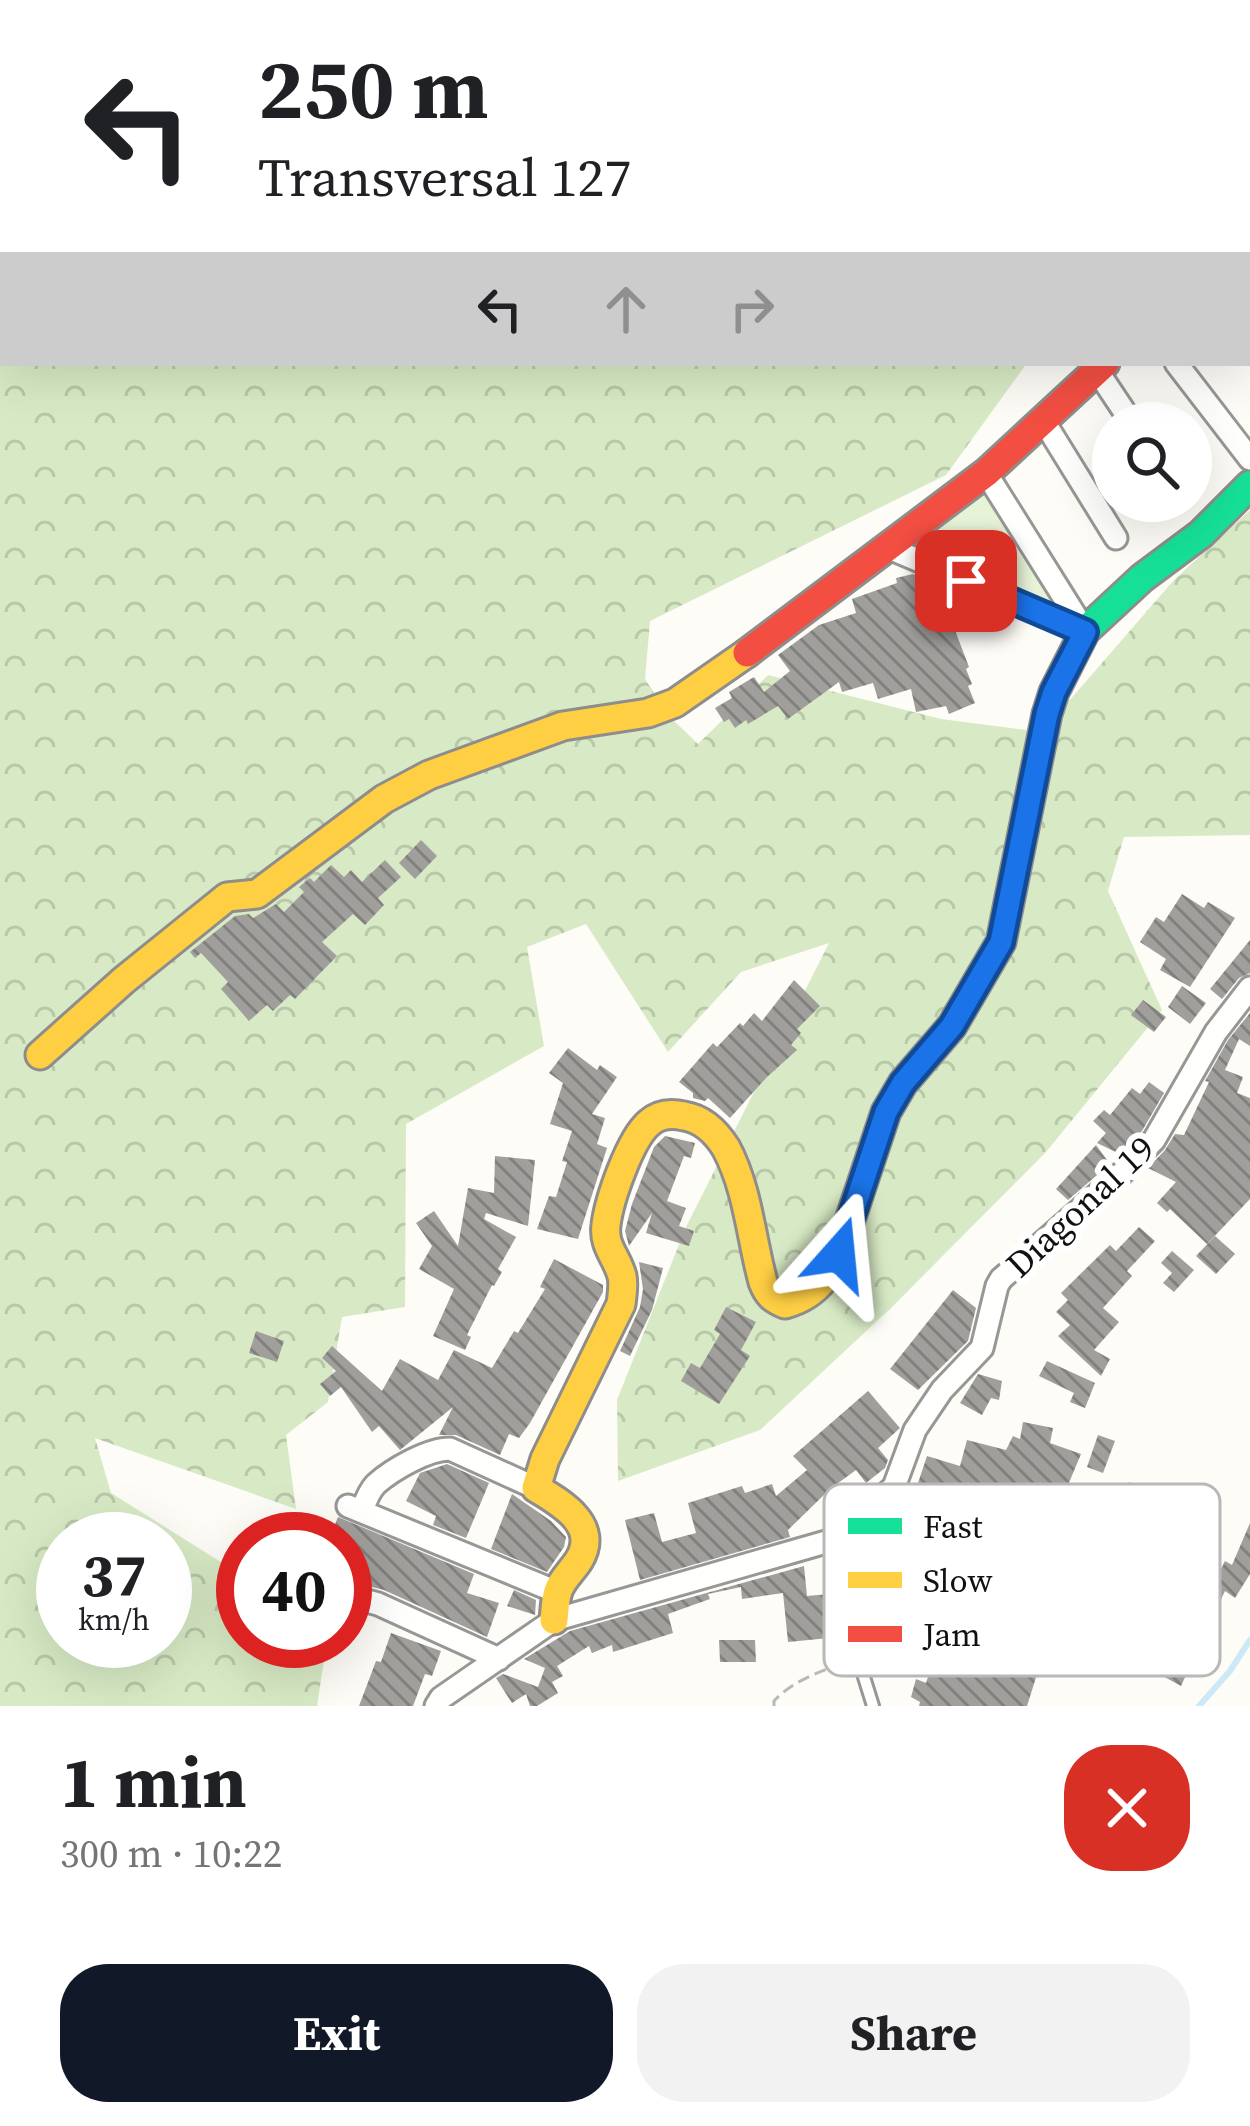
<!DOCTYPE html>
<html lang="en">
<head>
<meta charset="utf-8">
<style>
	:root { --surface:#fff; --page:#f2f2f2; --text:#202124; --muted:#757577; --accent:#111827 }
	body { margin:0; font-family:"Source Serif 4",serif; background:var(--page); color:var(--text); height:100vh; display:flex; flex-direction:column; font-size:45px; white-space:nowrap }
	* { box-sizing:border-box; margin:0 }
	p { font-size:39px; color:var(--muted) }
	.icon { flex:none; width:66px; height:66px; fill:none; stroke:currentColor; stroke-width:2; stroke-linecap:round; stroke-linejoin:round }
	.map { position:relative; height:1706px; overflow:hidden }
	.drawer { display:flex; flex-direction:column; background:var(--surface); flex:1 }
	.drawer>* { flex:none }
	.guide { position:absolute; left:0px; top:0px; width:1251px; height:366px; box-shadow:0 12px 48px #0002; background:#fff; color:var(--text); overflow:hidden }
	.tools { position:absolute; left:1092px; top:402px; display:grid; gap:24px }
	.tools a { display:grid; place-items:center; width:120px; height:120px; border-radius:50%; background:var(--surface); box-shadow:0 12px 48px #0002; font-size:60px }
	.speed { position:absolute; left:36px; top:1512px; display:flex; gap:24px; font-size:60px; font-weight:700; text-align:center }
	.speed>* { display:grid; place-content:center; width:156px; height:156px; border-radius:50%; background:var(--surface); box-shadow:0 12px 48px #0002; line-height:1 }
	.speed small { font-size:30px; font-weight:400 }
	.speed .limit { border:18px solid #d22; background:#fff; color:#111 }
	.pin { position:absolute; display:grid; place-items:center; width:102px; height:102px; color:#fff; margin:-51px; border-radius:24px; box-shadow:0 6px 18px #0006 }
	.me { position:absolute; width:132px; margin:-66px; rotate:18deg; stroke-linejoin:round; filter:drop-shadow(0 0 9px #0008) }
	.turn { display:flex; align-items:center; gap:42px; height:252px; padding:0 60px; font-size:54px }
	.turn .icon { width:156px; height:156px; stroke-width:2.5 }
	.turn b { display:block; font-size:84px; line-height:102px }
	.lanes { display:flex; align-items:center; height:114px; padding:0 60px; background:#0003; justify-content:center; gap:60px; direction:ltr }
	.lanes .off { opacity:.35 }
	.round { display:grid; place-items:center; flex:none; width:126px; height:126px; border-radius:48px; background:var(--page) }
	.head { display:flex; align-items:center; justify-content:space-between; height:204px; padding:0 60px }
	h1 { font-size:72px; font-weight:700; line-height:90px }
	.button { display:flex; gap:24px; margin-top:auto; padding:24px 60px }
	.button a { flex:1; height:138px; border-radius:48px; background:var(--accent); color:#fff; font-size:48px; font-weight:700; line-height:138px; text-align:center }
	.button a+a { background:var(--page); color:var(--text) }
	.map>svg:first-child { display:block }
</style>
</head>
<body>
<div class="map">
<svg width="1250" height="1706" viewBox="0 0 1250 1706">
	<defs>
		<pattern id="forest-crowns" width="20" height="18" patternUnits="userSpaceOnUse" patternTransform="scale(3)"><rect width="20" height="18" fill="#d8eac5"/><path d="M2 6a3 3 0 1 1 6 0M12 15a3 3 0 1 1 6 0" fill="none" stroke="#b8c8a8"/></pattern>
		<pattern id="building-back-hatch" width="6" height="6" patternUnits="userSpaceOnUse" patternTransform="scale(3)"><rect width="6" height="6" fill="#a19f9c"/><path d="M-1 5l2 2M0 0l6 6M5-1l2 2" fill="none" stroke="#82807e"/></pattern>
	</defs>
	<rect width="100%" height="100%" fill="#fdfcf7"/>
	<path fill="url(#forest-crowns)" fill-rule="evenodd" d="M 133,0 L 1250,0 L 1250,106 L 1248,108 L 1248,3 L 132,3 Z
		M 3,198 L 3,363 L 1027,363 L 946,475 L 650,621 L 645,679 L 668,715 L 698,744 L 768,675 L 941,719 L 1042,732 L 1174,580 L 1250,510 L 1250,835 L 1124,837 L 1108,891 L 1162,1010 L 1046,1152 L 891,1308 L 760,1430 L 618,1481 L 617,1400 L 686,1227 L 829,943 L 741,972 L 668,1052 L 586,924 L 527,947 L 544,1046 L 406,1124 L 405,1307 L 342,1317 L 328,1402 L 286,1435 L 296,1509 L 95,1438 L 111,1493 L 243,1576 L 243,1641 L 327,1641 L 317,1706 L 0,1706 L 0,201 ZM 63,1539 L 165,1539 L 165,1641 L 63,1641 Z"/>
	<path fill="#e7f3d7" d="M 988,485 L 1058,606 L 1042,603 L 913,552 L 944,515 Z"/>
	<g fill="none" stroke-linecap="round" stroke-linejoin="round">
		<path stroke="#cde8f7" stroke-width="6" d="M 1199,1706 L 1230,1671 L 1250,1640"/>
	</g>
	<path fill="url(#building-back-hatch)" d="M 913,574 L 918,576 L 926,607 L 940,604 L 943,614 L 947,612 L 950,626 L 953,625 L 969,667 L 966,669 L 972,684 L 968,686 L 975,703 L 949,714 L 946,706 L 916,712 L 911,689 L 878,699 L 873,683 L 842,692 L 839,682 L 788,719 L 778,706 L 748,724 L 746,720 L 735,728 L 729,719 L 724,722 L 715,708 L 732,698 L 729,692 L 754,677 L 764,692 L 790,671 L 778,655 L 819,625 L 856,613 L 852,599 L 897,583 L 896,578 Z
		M 421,840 L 437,856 L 415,879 L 399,863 Z
		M 385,860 L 401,877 L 378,898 L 384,905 L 365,925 L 353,914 L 322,942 L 337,956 L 295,999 L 290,995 L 273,1011 L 267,1005 L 249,1021 L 221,989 L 228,982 L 201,953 L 195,958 L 190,952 L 235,916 L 249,914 L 253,918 L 276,904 L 284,912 L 304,892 L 299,887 L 310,878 L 314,882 L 331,865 L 344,877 L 351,870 L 362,882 Z
		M 1182,894 L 1204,908 L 1208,902 L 1235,918 L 1190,987 L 1160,970 L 1166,959 L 1140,942 L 1156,917 L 1164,922 Z
		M 1250,940 L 1250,973 L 1239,978 L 1222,999 L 1210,989 Z
		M 794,980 L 820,1006 L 797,1029 L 801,1033 L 791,1045 L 797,1050 L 767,1077 L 730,1118 L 708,1098 L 705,1101 L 693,1098 L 693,1093 L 679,1082 L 713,1043 L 717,1047 L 740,1023 L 743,1026 L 754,1013 L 762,1021 Z
		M 1182,986 L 1206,1003 L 1190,1024 L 1168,1007 Z
		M 1143,1000 L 1166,1017 L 1154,1032 L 1131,1015 Z
		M 1250,1013 L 1250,1046 L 1239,1039 L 1225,1070 L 1243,1077 L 1237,1093 L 1250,1098 L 1250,1199 L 1207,1244 L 1170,1209 L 1167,1212 L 1157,1203 L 1176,1182 L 1148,1168 L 1165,1150 L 1175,1134 L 1184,1135 L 1209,1082 L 1205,1081 L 1228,1040 Z
		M 568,1048 L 597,1070 L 600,1065 L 617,1077 L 592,1114 L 605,1118 L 597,1144 L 607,1148 L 578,1239 L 537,1229 L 549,1196 L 556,1197 L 567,1162 L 562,1161 L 572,1131 L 550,1124 L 563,1083 L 549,1073 Z
		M 1149,1082 L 1164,1093 L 1142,1131 L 1120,1154 L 1097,1143 L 1106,1133 L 1093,1121 L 1104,1110 L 1110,1115 L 1132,1088 L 1140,1094 Z
		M 665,1136 L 695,1143 L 691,1158 L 684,1156 L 667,1201 L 686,1208 L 679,1226 L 694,1231 L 689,1246 L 646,1233 L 652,1213 L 629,1246 L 625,1231 L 632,1204 L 654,1147 Z
		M 1096,1145 L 1110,1164 L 1068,1200 L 1056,1189 Z
		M 495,1156 L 535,1160 L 528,1226 L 486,1213 L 484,1219 L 516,1237 L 498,1269 L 502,1272 L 494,1286 L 492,1285 L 467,1335 L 471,1337 L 465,1350 L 433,1336 L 454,1289 L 419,1269 L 432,1246 L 416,1223 L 434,1211 L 458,1246 L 468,1188 L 494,1193 Z
		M 1139,1227 L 1155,1241 L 1127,1271 L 1132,1276 L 1103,1308 L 1119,1322 L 1094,1350 L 1110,1359 L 1101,1376 L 1058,1336 L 1070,1325 L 1056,1312 L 1068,1300 L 1061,1293 L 1110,1245 L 1116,1251 Z
		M 1215,1236 L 1235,1254 L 1216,1274 L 1196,1256 Z
		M 1172,1251 L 1194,1270 L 1174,1292 L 1163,1283 L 1172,1273 L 1161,1263 Z
		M 554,1259 L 603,1285 L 603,1292 L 530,1423 L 519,1438 L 509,1434 L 500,1455 L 456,1435 L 439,1435 L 453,1407 L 400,1450 L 379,1426 L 372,1432 L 341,1387 L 330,1396 L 320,1384 L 336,1371 L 322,1358 L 332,1346 L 382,1391 L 400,1359 L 438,1380 L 454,1350 L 492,1368 L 514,1331 L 518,1333 L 545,1289 L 540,1287 Z
		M 639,1262 L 663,1268 L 652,1310 L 630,1356 L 620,1351 L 640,1307 L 643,1289 Z
		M 953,1290 L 976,1308 L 968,1341 L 918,1390 L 890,1369 Z
		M 726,1307 L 756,1322 L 741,1350 L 750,1356 L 719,1404 L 681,1381 L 691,1363 L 700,1368 L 720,1334 L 714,1330 Z
		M 256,1331 L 284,1341 L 277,1362 L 249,1353 Z
		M 1047,1361 L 1095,1383 L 1085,1408 L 1070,1402 L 1074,1393 L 1039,1376 Z
		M 978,1374 L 1002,1381 L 999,1400 L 991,1398 L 982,1415 L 960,1403 Z
		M 868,1391 L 900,1428 L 878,1448 L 888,1460 L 885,1468 L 866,1483 L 856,1470 L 830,1489 L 788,1530 L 790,1537 L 640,1580 L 625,1520 L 654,1513 L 662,1542 L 696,1533 L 688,1503 L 742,1486 L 745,1493 L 772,1484 L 776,1496 L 807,1470 L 793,1456 Z
		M 1023,1422 L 1053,1428 L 1050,1443 L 1081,1454 L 1058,1509 L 1009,1499 L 983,1574 L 976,1571 L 958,1595 L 938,1588 L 929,1620 L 914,1617 L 905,1643 L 895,1640 L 903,1608 L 852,1611 L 850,1594 L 920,1592 L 927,1560 L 913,1555 L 913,1549 L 926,1511 L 916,1520 L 902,1517 L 910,1487 L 915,1492 L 927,1456 L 960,1466 L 967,1440 L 1006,1450 L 1013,1436 L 1020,1439 Z
		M 1098,1435 L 1115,1441 L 1103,1473 L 1087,1467 Z
		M 447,1464 L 489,1483 L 466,1538 L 433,1525 L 436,1516 L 406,1501 L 420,1473 Z
		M 1129,1482 L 1156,1495 L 1142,1534 L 1115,1523 Z
		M 512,1494 L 551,1521 L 566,1537 L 564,1547 L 547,1572 L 491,1549 Z
		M 338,1517 L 474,1574 L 467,1593 L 499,1603 L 487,1637 L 384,1590 L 345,1580 L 345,1539 L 329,1539 Z
		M 1250,1523 L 1250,1574 L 1235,1598 L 1225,1591 L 1209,1624 L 1198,1615 L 1225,1561 L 1232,1565 Z
		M 1029,1536 L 1055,1549 L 1038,1583 L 1064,1594 L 1048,1632 L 1050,1633 L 1027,1706 L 919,1706 L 920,1702 L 911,1697 L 916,1679 L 926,1683 L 940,1640 L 959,1647 L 956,1656 L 971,1662 Z
		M 804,1566 L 807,1596 L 830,1594 L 832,1610 L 826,1610 L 829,1638 L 788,1642 L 783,1593 L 742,1599 L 741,1587 L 708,1594 L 710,1599 L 668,1614 L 673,1633 L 613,1652 L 612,1645 L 592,1653 L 589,1646 L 557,1666 L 563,1676 L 552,1682 L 558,1693 L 537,1706 L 530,1706 L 526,1694 L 512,1703 L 496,1678 L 503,1674 L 538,1687 L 545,1668 L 524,1659 L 570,1631 Z
		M 1120,1584 L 1146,1601 L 1149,1595 L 1177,1613 L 1164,1659 L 1176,1663 L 1182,1649 L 1195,1656 L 1181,1686 L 1121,1653 L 1130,1633 L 1104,1617 Z
		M 514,1590 L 536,1600 L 535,1615 L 507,1606 Z
		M 391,1633 L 441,1651 L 432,1676 L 425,1674 L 413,1706 L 359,1706 L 376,1661 L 381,1662 Z
		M 719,1640 L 755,1640 L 756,1662 L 720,1662 Z"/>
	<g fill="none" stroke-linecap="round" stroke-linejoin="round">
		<defs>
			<path id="lane" d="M 833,1540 L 843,1618 L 851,1628 L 857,1645 L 859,1661 L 873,1706"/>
			<path id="street" d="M 0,21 L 3,20
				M 1248,251 L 1250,249
				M 1248,324 L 1250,327
				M 1176,363 L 1250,459
				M 1096,369 L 1132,423
				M 1043,420 L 1116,538
				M 986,473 L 1085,631
				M 887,547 L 1085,631
				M 348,1506 L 557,1592
				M 362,1511 C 365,1502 369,1491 376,1484 C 393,1469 428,1449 450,1449 L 536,1488
				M 345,1595 L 378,1604 L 499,1659
				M 436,1706 L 441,1698 L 554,1620 L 833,1540 L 894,1487 L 915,1430 L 942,1390 L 982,1348 L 997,1286 L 1001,1279 L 1122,1173 L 1154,1140 L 1216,1032 L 1250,988"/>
			<path id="fast" d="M 844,1238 L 886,1112 L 903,1083 L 952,1026 L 1001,942 L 1047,714 L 1054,692 L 1085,631 L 1142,578 L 1201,534 L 1250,485"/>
			<path id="slow" d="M 40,1055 L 124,980 L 227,897 L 257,894 L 384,799 L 429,775 L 563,726 L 648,713 L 675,703 L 747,653
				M 554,1620 C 555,1611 555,1600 558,1591 C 562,1579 573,1570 579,1560 C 600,1525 561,1503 536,1488 L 545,1459 L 621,1304 C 622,1295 624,1286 622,1276 C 617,1257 603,1246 606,1225 C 609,1200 630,1139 649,1123 C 659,1114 671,1113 684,1116 C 703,1119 716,1132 726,1148 C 748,1189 751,1238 763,1282 C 768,1295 773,1299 785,1304 C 819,1295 834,1269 844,1238"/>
			<path id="jam" d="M 747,653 L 986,473 L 1105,363"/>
		</defs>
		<use href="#lane" stroke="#979795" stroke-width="16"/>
		<use href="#street" stroke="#979795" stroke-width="27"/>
		<use href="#fast" stroke="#8e8d8b" stroke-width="33"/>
		<use href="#slow" stroke="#8e8d8b" stroke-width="33"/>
		<use href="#jam" stroke="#8e8d8b" stroke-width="33"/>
		<path stroke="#b9b9b8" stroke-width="3" stroke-dasharray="12 6" stroke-linecap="butt" d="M 774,1706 L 774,1701 C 790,1683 822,1669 845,1664"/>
		<use href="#lane" stroke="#fffffe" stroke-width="10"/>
		<use href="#street" stroke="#fffffe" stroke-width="21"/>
		<use href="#fast" stroke="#16e098" stroke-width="27"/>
		<use href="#slow" stroke="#ffcf43" stroke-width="27"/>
		<use href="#jam" stroke="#f24e42" stroke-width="27"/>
	</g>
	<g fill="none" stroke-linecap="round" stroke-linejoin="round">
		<defs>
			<path id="route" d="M 839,1254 L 886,1112 L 903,1083 L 952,1026 L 1001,942 L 1047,714 L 1054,692 L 1085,632 L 966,581"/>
		</defs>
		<use href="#route" stroke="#114b97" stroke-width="30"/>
		<use href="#route" stroke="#1a73e8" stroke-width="21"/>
	</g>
	<g text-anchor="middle" stroke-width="12" stroke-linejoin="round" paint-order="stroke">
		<g font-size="36" fill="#111" stroke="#fff">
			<text transform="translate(1080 1206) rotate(-43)" y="13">Diagonal 19</text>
		</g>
	</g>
	<rect x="824" y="1484" width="396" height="192" rx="18" fill="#fff" stroke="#b8b8b8" stroke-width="3"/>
	<rect x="848" y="1518" width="54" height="16" fill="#16e098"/>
	<rect x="848" y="1572" width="54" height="16" fill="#ffcf43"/>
	<rect x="848" y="1626" width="54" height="16" fill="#f24e42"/>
	<g font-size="33" fill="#111">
		<text x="923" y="1538">Fast</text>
		<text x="923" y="1592">Slow</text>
		<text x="923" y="1646">Jam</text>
	</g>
</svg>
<div class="tools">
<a><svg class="icon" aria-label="search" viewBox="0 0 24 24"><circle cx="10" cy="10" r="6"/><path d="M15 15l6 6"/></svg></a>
</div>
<div class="speed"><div>37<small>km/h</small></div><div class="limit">40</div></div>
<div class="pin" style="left:966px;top:581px;background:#d93025"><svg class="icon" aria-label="arrive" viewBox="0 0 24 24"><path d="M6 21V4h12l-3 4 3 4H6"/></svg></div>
<svg class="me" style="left:839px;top:1254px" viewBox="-20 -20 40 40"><path d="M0-17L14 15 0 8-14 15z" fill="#1a73e8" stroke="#fff" stroke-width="4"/></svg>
<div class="guide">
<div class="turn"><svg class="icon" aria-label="left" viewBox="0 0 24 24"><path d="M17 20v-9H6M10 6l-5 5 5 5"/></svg><div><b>250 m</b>Transversal 127</div></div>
<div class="lanes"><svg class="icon" aria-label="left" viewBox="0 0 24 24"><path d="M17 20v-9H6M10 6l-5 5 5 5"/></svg><svg class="icon off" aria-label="ahead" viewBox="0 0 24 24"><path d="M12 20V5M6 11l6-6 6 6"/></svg><svg class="icon off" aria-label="right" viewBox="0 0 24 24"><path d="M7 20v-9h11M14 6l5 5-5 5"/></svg></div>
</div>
</div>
<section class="drawer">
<div class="head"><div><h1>1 min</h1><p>300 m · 10:22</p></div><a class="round" style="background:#d93025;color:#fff"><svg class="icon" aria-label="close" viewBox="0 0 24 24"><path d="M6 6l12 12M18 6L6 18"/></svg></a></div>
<div class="button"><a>Exit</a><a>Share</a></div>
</section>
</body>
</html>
